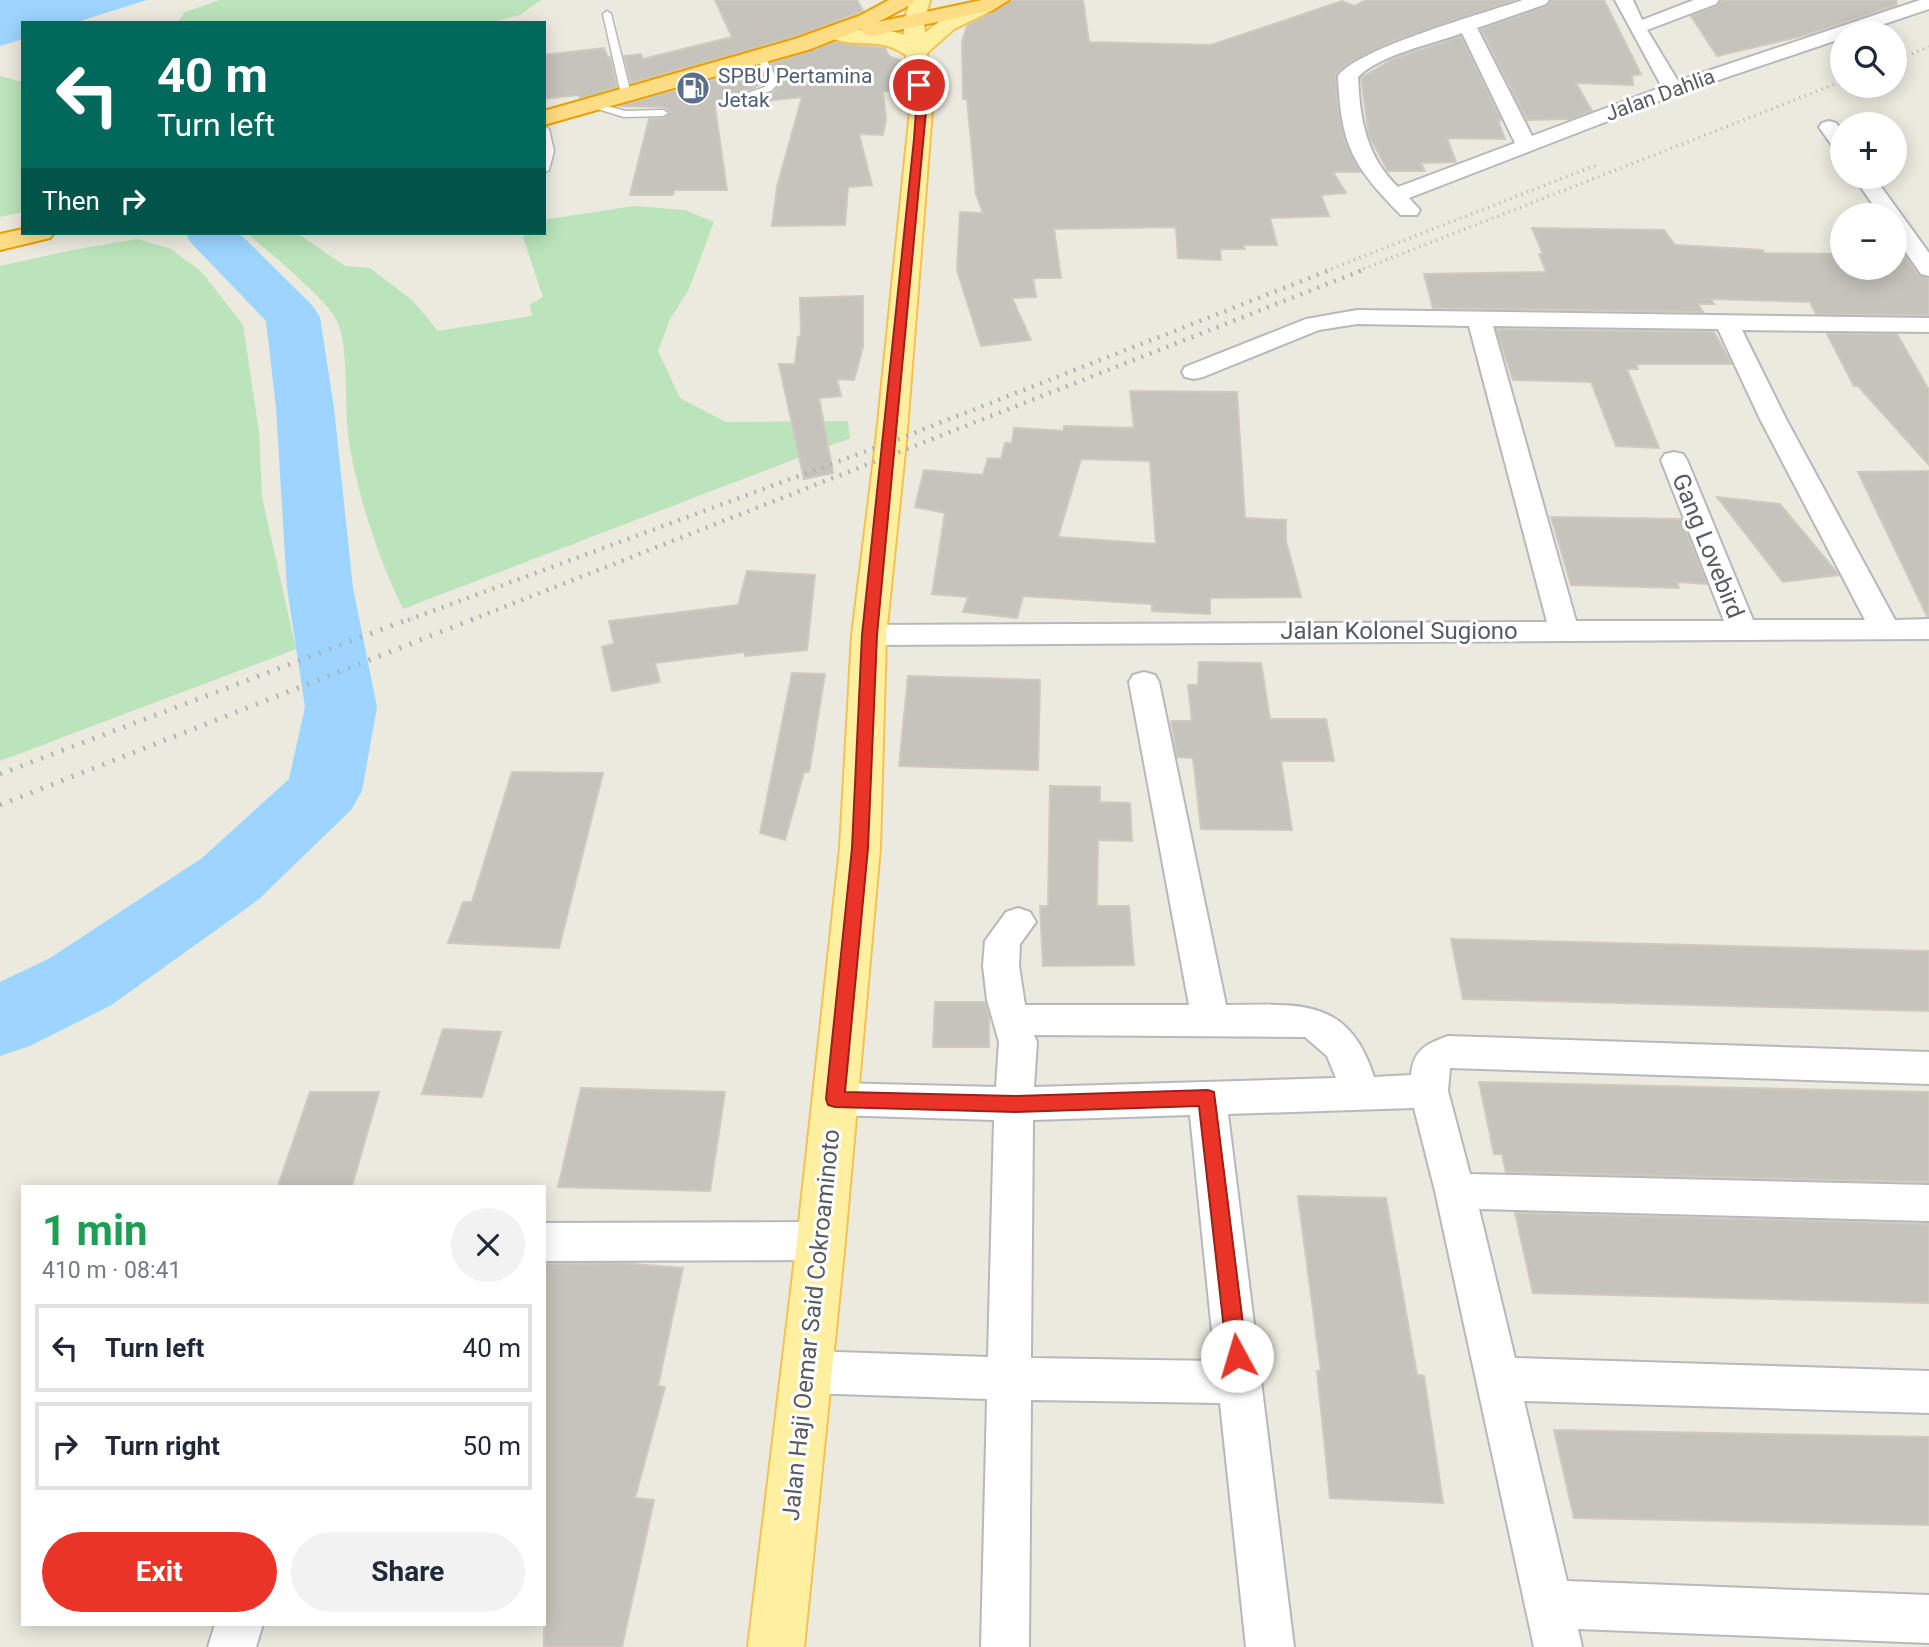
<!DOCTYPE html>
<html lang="en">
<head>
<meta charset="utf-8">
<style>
	:root { --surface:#fff; --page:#f2f2f3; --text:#1f2937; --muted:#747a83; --line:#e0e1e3; --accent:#ea3427 }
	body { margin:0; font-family:Roboto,sans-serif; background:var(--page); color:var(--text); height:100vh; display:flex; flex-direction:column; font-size:26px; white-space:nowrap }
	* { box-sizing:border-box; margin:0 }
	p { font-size:23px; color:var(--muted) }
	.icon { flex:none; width:38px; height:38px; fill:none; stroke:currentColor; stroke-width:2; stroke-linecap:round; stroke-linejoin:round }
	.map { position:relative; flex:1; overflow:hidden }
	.side { position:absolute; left:21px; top:1185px; width:525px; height:441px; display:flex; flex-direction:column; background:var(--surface); border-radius:0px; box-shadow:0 4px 18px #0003 }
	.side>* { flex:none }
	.hud { position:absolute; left:21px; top:21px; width:525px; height:214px; border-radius:0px; box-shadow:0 4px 18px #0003; background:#00695c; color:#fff; overflow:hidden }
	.fabs { position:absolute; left:1830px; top:21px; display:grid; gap:14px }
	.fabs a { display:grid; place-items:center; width:77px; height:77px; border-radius:50%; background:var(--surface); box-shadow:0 4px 18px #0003; font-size:35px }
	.pin { position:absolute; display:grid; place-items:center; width:60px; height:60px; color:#fff; margin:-30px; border:4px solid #fff; border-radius:50%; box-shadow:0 2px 7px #0007 }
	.me { position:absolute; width:77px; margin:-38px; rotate:354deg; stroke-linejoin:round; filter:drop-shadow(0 0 5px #0008) }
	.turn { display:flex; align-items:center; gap:24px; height:147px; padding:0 21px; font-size:32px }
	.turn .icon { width:91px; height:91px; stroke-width:2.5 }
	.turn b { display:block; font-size:49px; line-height:60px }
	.then { display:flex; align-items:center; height:66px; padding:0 21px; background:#0003; gap:14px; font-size:26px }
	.round { display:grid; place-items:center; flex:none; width:74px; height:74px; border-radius:37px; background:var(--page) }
	.summary { display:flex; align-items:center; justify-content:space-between; height:119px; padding:0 21px }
	h1 { font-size:42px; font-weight:700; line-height:52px; color:#1e9e55 }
	.action { display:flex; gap:14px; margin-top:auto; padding:14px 21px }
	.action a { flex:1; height:80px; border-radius:42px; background:var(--accent); color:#fff; font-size:28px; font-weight:700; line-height:80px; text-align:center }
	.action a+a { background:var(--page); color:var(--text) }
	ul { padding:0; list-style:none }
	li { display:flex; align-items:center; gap:21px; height:88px; margin:0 14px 10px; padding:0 7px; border:4px solid var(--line); border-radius:0px }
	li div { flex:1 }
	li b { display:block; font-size:26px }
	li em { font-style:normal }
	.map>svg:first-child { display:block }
</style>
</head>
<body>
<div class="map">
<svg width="1929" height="1647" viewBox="0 0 1929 1647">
	<rect width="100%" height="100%" fill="#ece9df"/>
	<path fill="#bbe4ba" d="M 220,0 L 541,0 L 520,15 L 489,23 L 177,23 L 185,12 Z
		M 0,76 L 23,82 L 23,212 L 0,217 Z
		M 634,206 L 685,210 L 714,222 L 688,291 L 670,319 L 658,351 L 680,398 L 726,422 L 848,421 L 850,438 L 403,609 C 379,560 357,494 349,441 C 344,409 349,350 338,323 C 329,300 267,251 247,233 L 297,233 L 345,266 L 370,268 L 412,300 L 438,331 L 532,316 L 530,305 L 543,297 L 523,237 L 529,233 L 544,233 L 544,222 L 549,219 Z
		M 137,239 L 169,248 L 201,271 L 243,325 L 259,432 L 262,497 L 296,649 L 0,761 L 0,266 L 73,250 Z"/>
	<path fill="#9cd5ff" d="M 0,0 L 147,0 L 74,23 L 23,23 L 23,39 L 0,46 Z"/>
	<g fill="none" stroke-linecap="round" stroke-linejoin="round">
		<path fill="#9cd5ff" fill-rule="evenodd" d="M 185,233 L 239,233 L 312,305 L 320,317 L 334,408 L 353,588 L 377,707 L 362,791 L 351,810 L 258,900 L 110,1006 L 30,1046 L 0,1056 L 0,982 L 50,958 L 202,858 L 289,779 L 305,707 L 287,588 L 276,408 L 266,321 L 192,244 Z"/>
	</g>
	<path fill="#c6c3bc" stroke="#d0cabe" stroke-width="2" fill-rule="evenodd" d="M 715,0 L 857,0 L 863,11 L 794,37 L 631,83 L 624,56 L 641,54 L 643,59 L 732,37 Z
		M 1012,0 L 1083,0 L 1089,42 L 1211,45 L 1342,1 L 1354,6 L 1366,0 L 1514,0 L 1394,41 L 1349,63 L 1336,74 L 1337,100 L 1344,138 L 1360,172 L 1333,172 L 1346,193 L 1321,195 L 1329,216 L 1270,218 L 1277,245 L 1243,245 L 1245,249 L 1220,249 L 1221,260 L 1178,258 L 1176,227 L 1054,229 L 1061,278 L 1033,278 L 1036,297 L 1012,298 L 1031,340 L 981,346 L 957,270 L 960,212 L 983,213 L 976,194 L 967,99 L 963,99 L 962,42 L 967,26 Z
		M 1552,0 L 1604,0 L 1641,74 L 1632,76 L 1633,85 L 1576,83 L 1592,111 L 1571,119 L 1527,120 L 1481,29 L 1547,6 Z
		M 1722,0 L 1896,0 L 1897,5 L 1806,35 L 1717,56 L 1691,16 L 1717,6 Z
		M 1461,36 L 1501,120 L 1498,120 L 1505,139 L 1447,138 L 1456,162 L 1421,163 L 1425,171 L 1388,171 L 1369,136 L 1361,78 L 1393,59 Z
		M 835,42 L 885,48 L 889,56 L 903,61 L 896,91 L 883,91 L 886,118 L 883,135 L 859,134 L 872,185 L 848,187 L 845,225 L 772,226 L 777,187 L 802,97 L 715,107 L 727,190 L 674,190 L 673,195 L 630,195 L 649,119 L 664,118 L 670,112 L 663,107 L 619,106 L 759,67 L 766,82 L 744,92 L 742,98 L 746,101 L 772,94 L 782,83 L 771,63 Z
		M 604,48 L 608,58 L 610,57 L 617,87 L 581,98 L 578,95 L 544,99 L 544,55 Z
		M 1532,228 L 1664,230 L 1675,245 L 1763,250 L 1764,253 L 1843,254 L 1843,268 L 1895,268 L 1895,242 L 1919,276 L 1929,278 L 1929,315 L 1816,314 L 1810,302 L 1711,299 L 1714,304 L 1698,304 L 1703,312 L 1433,308 L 1424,274 L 1546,272 L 1539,254 L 1543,254 Z
		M 863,296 L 863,347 L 854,380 L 837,379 L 841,396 L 819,398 L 833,473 L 804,479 L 779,364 L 795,364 L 798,337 L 801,336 L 800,298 Z
		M 1496,329 L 1714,332 L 1732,364 L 1636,364 L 1638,369 L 1627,369 L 1659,448 L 1616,446 L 1591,382 L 1513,380 Z
		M 1827,334 L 1897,334 L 1929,390 L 1929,465 L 1858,386 L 1854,386 Z
		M 1130,391 L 1237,392 L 1245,518 L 1286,520 L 1286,541 L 1301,597 L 1210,598 L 1210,614 L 1152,611 L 1152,604 L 1023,596 L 1017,618 L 963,612 L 968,597 L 932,594 L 945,513 L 915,507 L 924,470 L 983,475 L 988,458 L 1001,459 L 1005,443 L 1012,443 L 1014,428 L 1064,431 L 1064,426 L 1134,428 ZM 1081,459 L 1150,461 L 1156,544 L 1058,537 Z
		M 1929,471 L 1929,616 L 1927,616 L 1858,472 Z
		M 1717,497 L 1780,504 L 1839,575 L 1783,582 Z
		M 1551,517 L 1681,519 L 1707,584 L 1677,582 L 1679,588 L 1571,585 Z
		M 747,571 L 815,575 L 807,650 L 745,656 L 745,652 L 655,663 L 660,682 L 612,691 L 602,647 L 614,644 L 609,621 L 738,605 Z
		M 1199,662 L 1261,663 L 1270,719 L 1326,719 L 1334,761 L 1281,761 L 1292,830 L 1201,829 L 1193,758 L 1177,757 L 1171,721 L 1192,721 L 1188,685 L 1198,685 Z
		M 792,673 L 825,674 L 809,772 L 804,772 L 785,840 L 760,833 Z
		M 908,676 L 1040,680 L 1038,770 L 899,766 Z
		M 512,772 L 603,773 L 559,948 L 448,943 L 463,902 L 472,902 Z
		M 1050,786 L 1100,787 L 1100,802 L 1130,803 L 1132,841 L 1098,840 L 1097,906 L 1129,906 L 1134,965 L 1043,966 L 1040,906 L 1048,906 Z
		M 1451,939 L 1929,951 L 1929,1011 L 1463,999 Z
		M 935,1002 L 985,1002 L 989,1017 L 989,1047 L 933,1047 Z
		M 443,1029 L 501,1032 L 482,1097 L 422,1094 Z
		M 1479,1082 L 1929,1092 L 1929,1182 L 1506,1172 L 1502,1154 L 1494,1154 Z
		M 581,1088 L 725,1092 L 710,1191 L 558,1187 Z
		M 310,1092 L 379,1092 L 352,1186 L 278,1186 Z
		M 1298,1196 L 1386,1198 L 1417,1375 L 1424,1376 L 1443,1503 L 1330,1498 L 1317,1371 L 1321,1371 Z
		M 1515,1213 L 1929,1224 L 1929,1303 L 1533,1293 Z
		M 621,1263 L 683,1268 L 658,1386 L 665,1387 L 635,1498 L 654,1500 L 622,1647 L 544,1647 L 544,1264 Z
		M 1554,1430 L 1929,1437 L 1929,1525 L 1574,1518 Z"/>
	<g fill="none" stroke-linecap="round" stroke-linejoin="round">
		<defs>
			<path id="lane" d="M 607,11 L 611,14 L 631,94 L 626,97 L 621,94 L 603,14 Z
				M 761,54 L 765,57 L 779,83 L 771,91 L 745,98 L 745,94 L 765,87 L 769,83 L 757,57 Z
				M 594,102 L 625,111 L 663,110 L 668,113 L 663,116 L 624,117 L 591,107 L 591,103 Z
				M 544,126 L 549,129 L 554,151 L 549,170 L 544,173 Z"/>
			<path id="street" d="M 1523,0 L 1549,0 L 1546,4 L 1477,28 L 1532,136 L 1662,87 L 1615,0 L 1633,0 L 1642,20 L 1694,0 L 1719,0 L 1716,4 L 1647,30 L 1678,81 L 1920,0 L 1929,0 L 1929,9 L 1857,33 L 1843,33 L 1843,38 L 1680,93 L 1409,198 L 1420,210 L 1417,215 L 1401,215 C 1353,166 1341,146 1338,76 C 1358,48 1485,13 1523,0 ZM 1462,33 L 1515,143 L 1398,187 C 1366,156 1360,120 1358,77 C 1379,55 1432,44 1462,33 Z
				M 1829,121 L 1836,123 L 1843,132 L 1843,153 L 1836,151 L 1819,127 L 1822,123 Z
				M 1854,177 L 1874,177 L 1929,253 L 1929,276 L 1921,274 L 1895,237 L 1895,215 L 1880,215 Z
				M 1357,310 L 1929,318 L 1929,332 L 1742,330 L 1786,419 L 1895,620 L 1929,619 L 1929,639 L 869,645 L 859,642 L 854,635 L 859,628 L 869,625 L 1547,622 L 1469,326 L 1357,324 L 1319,330 L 1203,377 L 1194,379 L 1185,377 L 1182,372 L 1185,367 L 1306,319 ZM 1493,326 L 1718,329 L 1760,419 L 1865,620 L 1753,620 L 1687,460 L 1683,454 L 1674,452 L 1665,454 L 1661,460 L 1724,621 L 1576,621 Z
				M 1144,672 L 1155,675 L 1159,682 L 1226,1005 C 1297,1005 1348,995 1374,1077 L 1411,1075 C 1413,1050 1426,1044 1448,1036 L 1929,1052 L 1929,1084 L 1450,1068 L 1448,1091 L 1470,1174 L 1929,1185 L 1929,1221 L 1479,1209 L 1515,1358 L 1929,1371 L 1929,1413 L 1524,1401 L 1567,1581 L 1929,1595 L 1929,1643 L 1578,1629 L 1582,1647 L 1534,1647 L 1435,1191 L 1414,1108 L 1228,1114 L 1294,1647 L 1246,1647 L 1220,1403 L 1031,1400 L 1029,1647 L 981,1647 L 987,1399 L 807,1393 L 792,1387 L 785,1372 L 792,1357 L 807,1351 L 988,1357 L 994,1120 L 835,1115 L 821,1110 L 816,1099 L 821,1088 L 835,1083 L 996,1087 L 999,1042 L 987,1000 L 983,966 L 985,941 L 1006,912 L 1018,908 L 1030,912 L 1036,922 L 1020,944 L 1019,966 L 1025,1005 L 1189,1005 L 1129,682 L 1133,675 ZM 1034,1035 L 1305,1037 L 1327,1056 L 1336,1078 L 1034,1087 L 1037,1042 ZM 1190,1115 L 1215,1361 L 1031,1358 L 1033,1120 Z
				M 821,1222 L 836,1228 L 842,1241 L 836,1254 L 821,1260 L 544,1261 L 544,1223 Z
				M 215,1624 L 263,1624 L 256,1647 L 208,1647 Z"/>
			<path id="primary" d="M 910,0 L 930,0 L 924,22 L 925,33 C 942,18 965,4 987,0 L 996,6 L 993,10 L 954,29 L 927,53 L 932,111 L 906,442 L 886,635 L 880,848 L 845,1241 L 804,1647 L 748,1647 L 797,1241 L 840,848 L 852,635 L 876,442 L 910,111 L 906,55 C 879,37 865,47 836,40 L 833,35 L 836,30 L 844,29 L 895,32 L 904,35 L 904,22 Z"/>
			<path id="highway" d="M 889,0 L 915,0 L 912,4 L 878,22 L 982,0 L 1009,0 L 993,10 L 871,36 L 864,34 L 861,29 L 811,49 L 544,125 L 544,111 L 795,39 L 859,16 Z
				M 23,229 L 23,233 L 54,233 L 50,238 L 0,250 L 0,234 Z"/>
		</defs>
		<use href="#lane" stroke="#b5b8bd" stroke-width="3"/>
		<use href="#street" stroke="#b5b8bd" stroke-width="4"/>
		<use href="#primary" stroke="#f2c352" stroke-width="4"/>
		<use href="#highway" stroke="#eb9f00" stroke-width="4"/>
		<use href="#lane" fill="#fff" fill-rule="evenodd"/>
		<use href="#street" fill="#fff" fill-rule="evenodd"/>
		<use href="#primary" fill="#ffefa1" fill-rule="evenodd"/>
		<use href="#highway" fill="#fedd84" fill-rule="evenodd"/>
		<path stroke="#b1b2b2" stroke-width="3.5" stroke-dasharray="1 5" stroke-linecap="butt" d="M 1895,60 L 1929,47
			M 1326,271 L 1599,164
			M 1358,271 L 1843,81"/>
		<path stroke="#b1b2b2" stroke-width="4.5" stroke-dasharray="2 7" stroke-linecap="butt" d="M 408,620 L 891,442 L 1330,270
			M 471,620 L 1363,270"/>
		<path stroke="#b1b2b2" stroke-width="5" stroke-dasharray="2 9" stroke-linecap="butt" d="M 0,774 L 412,618
			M 0,805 L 476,618"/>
	</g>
	<path fill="#ea3427" stroke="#982219" stroke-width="2" d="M 919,82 L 924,85 L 926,111 L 877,635 L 868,848 L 845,1092 L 1015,1096 L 1208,1090 L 1214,1092 L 1247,1356 L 1244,1363 L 1237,1366 L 1230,1363 L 1227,1356 L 1199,1106 L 1015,1112 L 835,1107 L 828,1105 L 826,1099 L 852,848 L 862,635 L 914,139 L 916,111 L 914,85 Z"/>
	<defs>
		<symbol id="fuel-disc" viewBox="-11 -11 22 22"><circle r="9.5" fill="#5c6f8a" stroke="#fff"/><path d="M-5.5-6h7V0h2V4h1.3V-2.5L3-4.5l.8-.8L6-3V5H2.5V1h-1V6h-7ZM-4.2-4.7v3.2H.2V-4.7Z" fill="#fff"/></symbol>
	</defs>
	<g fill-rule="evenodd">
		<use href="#fuel-disc" x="674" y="69" width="38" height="38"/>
	</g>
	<g text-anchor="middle" stroke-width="6" stroke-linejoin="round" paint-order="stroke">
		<g font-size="21" fill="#4e5e75" stroke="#fff" text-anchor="start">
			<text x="718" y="83">SPBU Pertamina<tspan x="718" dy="24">Jetak</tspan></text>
		</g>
		<g font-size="21" fill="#585c61" stroke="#fff">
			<text transform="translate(1660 95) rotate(-20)" y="7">Jalan Dahlia</text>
		</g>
		<g font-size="24" fill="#585c61" stroke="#fff">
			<text transform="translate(1708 546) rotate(68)" y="8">Gang Lovebird</text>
			<text x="1399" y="639">Jalan Kolonel Sugiono</text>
			<text transform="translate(811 1325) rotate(-84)" y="8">Jalan Haji Oemar Said Cokroaminoto</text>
		</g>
	</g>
</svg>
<div class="fabs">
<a><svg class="icon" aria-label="search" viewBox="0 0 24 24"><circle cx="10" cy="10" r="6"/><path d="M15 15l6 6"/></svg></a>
<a>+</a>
<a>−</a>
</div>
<div class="pin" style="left:919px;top:85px;background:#d93025"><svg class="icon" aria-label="arrive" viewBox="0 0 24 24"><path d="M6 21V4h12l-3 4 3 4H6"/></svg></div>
<svg class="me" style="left:1237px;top:1356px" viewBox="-20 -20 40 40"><circle r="19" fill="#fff"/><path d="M0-13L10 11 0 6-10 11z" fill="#ea3427"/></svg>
<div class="hud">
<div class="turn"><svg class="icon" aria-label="left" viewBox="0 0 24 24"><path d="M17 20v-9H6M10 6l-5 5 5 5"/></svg><div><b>40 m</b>Turn left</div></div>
<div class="then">Then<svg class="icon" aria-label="right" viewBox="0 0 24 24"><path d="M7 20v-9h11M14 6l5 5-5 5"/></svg></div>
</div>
<section class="side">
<div class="summary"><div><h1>1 min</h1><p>410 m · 08:41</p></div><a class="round"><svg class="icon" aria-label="close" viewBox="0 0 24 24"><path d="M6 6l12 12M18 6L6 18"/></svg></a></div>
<ul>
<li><svg class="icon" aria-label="left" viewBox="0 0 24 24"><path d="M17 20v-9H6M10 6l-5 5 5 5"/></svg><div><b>Turn left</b></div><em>40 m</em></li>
<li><svg class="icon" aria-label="right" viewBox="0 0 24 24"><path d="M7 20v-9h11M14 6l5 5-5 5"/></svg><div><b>Turn right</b></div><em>50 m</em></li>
</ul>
<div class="action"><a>Exit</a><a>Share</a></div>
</section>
</div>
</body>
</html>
